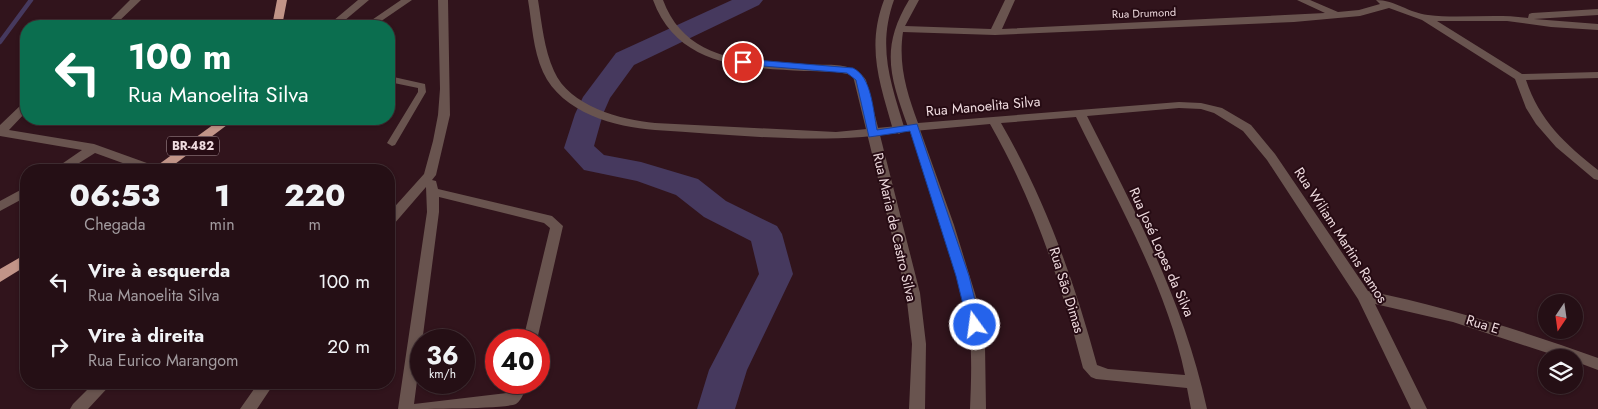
<!DOCTYPE html>
<html lang="pt">
<head>
<meta charset="utf-8">
<style>
	:root { --surface:#250f15; --page:#311d22; --text:#f1f3f6; --muted:#a39ca0; --line:#422f34 }
	body { margin:0; font-family:Jost,sans-serif; background:var(--page); color:var(--text); height:100vh; display:flex; flex-direction:column; font-size:19px; white-space:nowrap }
	* { box-sizing:border-box; margin:0 }
	p { font-size:16px; color:var(--muted) }
	.icon { flex:none; width:28px; height:28px; fill:none; stroke:currentColor; stroke-width:2; stroke-linecap:round; stroke-linejoin:round }
	.map { position:relative; flex:1; overflow:hidden }
	.side { position:absolute; left:20px; top:164px; width:375px; height:225px; display:flex; flex-direction:column; background:var(--surface); border-radius:20px; box-shadow:0 1px 4px #0004,0 0 0 1px var(--line) }
	.side>* { flex:none }
	.top-card { position:absolute; left:20px; top:20px; width:375px; height:105px; border-radius:20px; box-shadow:0 1px 4px #0004,0 0 0 1px var(--line); background:#0b6e4f; color:#fff; overflow:hidden }
	.needle { width:32px; rotate:193deg }
	.buttons { position:absolute; left:1538px; top:294px; display:grid; gap:10px }
	.buttons a { display:grid; place-items:center; width:45px; height:45px; border-radius:50%; background:var(--surface); box-shadow:0 1px 4px #0004,0 0 0 1px var(--line); font-size:25px }
	.speed { position:absolute; left:410px; top:329px; display:flex; gap:10px; font-size:25px; font-weight:700; text-align:center }
	.speed>* { display:grid; place-content:center; width:65px; height:65px; border-radius:50%; background:var(--surface); box-shadow:0 1px 4px #0004,0 0 0 1px var(--line); line-height:1 }
	.speed small { font-size:12px; font-weight:400 }
	.speed .limit { border:8px solid #d22; background:#fff; color:#111 }
	.pin { position:absolute; display:grid; place-items:center; width:42px; height:42px; color:#fff; margin:-21px; border:2px solid #fff; border-radius:50%; box-shadow:0 1px 5px #0007 }
	.me { position:absolute; width:55px; margin:-28px; rotate:346deg; stroke-linejoin:round; filter:drop-shadow(0 0 4px #0008) }
	.turn { display:flex; align-items:center; gap:18px; height:105px; padding:0 25px; font-size:22px }
	.turn .icon { width:65px; height:65px; stroke-width:2.5 }
	.turn b { display:block; font-size:35px; line-height:42px }
	.eta { display:flex; justify-content:space-evenly; align-items:center; height:85px; text-align:center }
	.eta b { font-size:30px; font-weight:800; line-height:35px }
	ul { padding:0; list-style:none }
	li { display:flex; align-items:center; gap:15px; height:65px; padding:0 25px }
	li div { flex:1 }
	li b { display:block; font-size:19px }
	li em { font-style:normal }
	.map>svg:first-child { display:block }
</style>
</head>
<body>
<div class="map">
<svg width="1598" height="409" viewBox="0 0 1598 409">
	<rect width="100%" height="100%" fill="#31141c"/>
	<g fill="none" stroke-linecap="round" stroke-linejoin="round">
		<path stroke="#46395e" stroke-width="4.5" d="M 0,42 L 31,0"/>
		<path fill="#46395e" fill-rule="evenodd" d="M 732,0 L 763,0 L 759,5 L 634,65 L 610,98 L 603,114 L 594,146 L 604,155 L 641,162 L 698,179 L 726,201 L 777,226 L 782,234 L 793,274 L 747,370 L 735,409 L 697,409 L 709,370 L 759,274 L 751,241 L 704,217 L 676,195 L 637,181 L 584,170 L 564,148 L 575,114 L 583,97 L 616,53 Z"/>
		<path fill="#69544f" fill-rule="evenodd" d="M 389,76 L 425,84 L 426,92 L 395,145 L 392,146 L 387,143 L 418,92 L 418,88 L 389,82 Z"/>
		<path fill="#69544f" fill-rule="evenodd" d="M 130,0 L 141,0 L 114,26 L 104,26 Z
			M 438,0 L 448,0 L 450,115 L 436,175 L 432,180 L 436,181 L 438,189 L 552,216 L 563,226 L 537,340 L 523,340 L 550,228 L 544,223 L 439,197 L 439,212 L 414,404 L 507,393 L 511,382 L 526,382 C 525,390 523,399 516,404 C 505,409 418,409 398,409 L 427,212 L 426,187 L 394,224 L 389,226 L 389,213 L 424,174 L 433,141 L 438,115 L 440,89 Z
			M 653,0 L 663,0 C 686,63 753,63 810,65 C 830,65 854,62 866,80 L 920,293 L 926,344 L 925,409 L 909,409 L 912,344 L 906,293 L 853,76 C 838,70 821,72 804,71 C 744,68 677,66 653,0 Z
			M 884,0 L 894,0 C 877,48 891,83 905,130 L 899,134 L 893,130 C 880,83 866,48 884,0 Z
			M 909,0 L 919,0 L 905,26 L 991,29 L 1005,0 L 1015,0 L 1002,29 L 1325,13 L 1297,0 L 1310,0 L 1338,12 L 1359,10 L 1380,4 L 1376,0 C 1395,0 1409,13 1428,15 C 1461,19 1495,13 1528,18 L 1529,14 L 1532,13 L 1598,9 L 1598,15 L 1534,19 L 1598,24 L 1598,30 L 1551,27 L 1507,21 L 1437,21 L 1522,74 L 1598,72 L 1598,78 L 1526,80 C 1539,120 1566,145 1598,170 L 1598,180 L 1594,179 L 1556,147 L 1536,124 L 1526,108 L 1515,79 L 1422,20 L 1389,8 L 1360,16 L 1294,22 L 995,35 L 903,32 C 898,65 907,93 918,123 L 1179,102 L 1201,103 L 1222,108 L 1251,125 L 1275,154 L 1368,291 C 1447,307 1523,331 1598,358 L 1598,370 L 1574,361 L 1574,358 L 1563,358 L 1453,322 L 1375,304 L 1427,409 L 1411,409 L 1358,299 L 1267,160 L 1243,131 L 1214,113 L 1201,109 L 1179,108 L 1087,116 C 1136,213 1184,302 1207,409 L 1191,409 L 1187,388 L 1096,379 L 1091,377 L 1083,368 C 1061,283 1034,201 990,124 L 914,131 L 908,127 C 890,77 880,48 909,0 ZM 1076,117 C 1115,197 1167,287 1185,375 L 1108,369 L 1097,365 C 1074,280 1045,199 1001,123 Z
			M 26,103 L 26,112 L 9,130 L 94,144 L 158,167 L 160,170 L 142,170 L 95,153 L 68,170 L 53,170 L 82,150 L 0,136 L 0,125 L 22,104 Z
			M 26,187 L 26,197 L 0,211 L 0,201 Z
			M 95,382 L 113,382 L 88,409 L 70,409 L 73,404 Z
			M 259,382 L 275,382 L 257,409 L 240,409 Z"/>
		<path fill="#69544f" fill-rule="evenodd" d="M 358,0 L 369,0 L 338,26 L 327,26 Z
			M 401,0 L 412,0 L 374,26 L 363,26 Z
			M 528,0 L 538,0 C 542,24 544,49 554,71 C 569,106 621,120 655,123 L 836,132 L 918,124 L 954,225 L 977,300 L 985,346 L 986,409 L 970,409 C 971,385 972,361 970,336 C 961,266 932,198 910,131 C 826,146 739,135 655,130 C 615,127 562,113 543,72 C 533,50 532,24 528,0 Z"/>
		<path fill="#c29488" fill-rule="evenodd" d="M 277,0 L 287,0 L 282,26 L 272,26 Z
			M 221,119 L 235,119 L 167,170 L 151,170 Z
			M 26,254 L 26,266 L 0,282 L 0,269 Z"/>
	</g>
	<path fill="#2563eb" stroke="#184099" d="M 743,59 L 853,68 C 872,77 873,111 877,130 L 917,124 L 969,276 L 981,325 L 979,329 L 975,330 L 968,325 L 956,276 L 910,131 L 869,137 L 856,80 L 847,73 L 739,64 L 738,62 Z"/>
	<g text-anchor="middle" stroke-width="4" stroke-linejoin="round" paint-order="stroke">
		<g font-size="11" fill="#eedade" stroke="#260b13">
			<text transform="translate(1144 13) rotate(-2)" y="4">Rua Drumond</text>
		</g>
		<rect fill="#260b13" stroke="#b29ca1" stroke-width="1" x="167" y="136.5" width="52" height="19" rx="4"/>
		<g font-size="12" font-weight="bold" fill="#eedade">
			<text x="193" y="150">BR-482</text>
		</g>
		<g font-size="14" fill="#eedade" stroke="#260b13">
			<text transform="translate(983 106) rotate(-5)" y="5">Rua Manoelita Silva</text>
			<text transform="translate(895 227) rotate(77)" y="5">Rua Maria de Castro Silva</text>
			<text transform="translate(1341 235) rotate(57)" y="5">Rua Wiliam Martins Ramos</text>
			<text transform="translate(1162 252) rotate(66)" y="5">Rua José Lopes da Silva</text>
			<text transform="translate(1067 290) rotate(73)" y="5">Rua São Dimas</text>
			<text transform="translate(1483 324) rotate(17)" y="5">Rua E</text>
		</g>
	</g>
</svg>
<div class="buttons">
<a><svg class="needle" viewBox="-14 -14 28 28"><path d="M0-13l5 13h-10z" fill="#e53935"/><path d="M0 13l5-13h-10z" fill="#a39ca0"/></svg></a>
<a><svg class="icon" aria-label="layers" viewBox="0 0 24 24"><path d="M12 4l9 5-9 5-9-5zM3 14l9 5 9-5"/></svg></a>
</div>
<div class="speed"><div>36<small>km/h</small></div><div class="limit">40</div></div>
<div class="pin" style="left:743px;top:62px;background:#d93025"><svg class="icon" aria-label="arrive" viewBox="0 0 24 24"><path d="M6 21V4h12l-3 4 3 4H6"/></svg></div>
<svg class="me" style="left:975px;top:325px" viewBox="-20 -20 40 40"><circle r="17" fill="#2563eb" stroke="#fff" stroke-width="3"/><path d="M0-11L8 9 0 5-8 9z" fill="#fff"/></svg>
<div class="top-card">
<div class="turn"><svg class="icon" aria-label="left" viewBox="0 0 24 24"><path d="M17 20v-9H6M10 6l-5 5 5 5"/></svg><div><b>100 m</b>Rua Manoelita Silva</div></div>
</div>
<section class="side">
<div class="eta">
<div><b>06:53</b><p>Chegada</p></div>
<div><b>1</b><p>min</p></div>
<div><b>220</b><p>m</p></div>
</div>
<ul>
<li><svg class="icon" aria-label="left" viewBox="0 0 24 24"><path d="M17 20v-9H6M10 6l-5 5 5 5"/></svg><div><b>Vire à esquerda</b><p>Rua Manoelita Silva</p></div><em>100 m</em></li>
<li><svg class="icon" aria-label="right" viewBox="0 0 24 24"><path d="M7 20v-9h11M14 6l5 5-5 5"/></svg><div><b>Vire à direita</b><p>Rua Eurico Marangom</p></div><em>20 m</em></li>
</ul>
</section>
</div>
</body>
</html>
